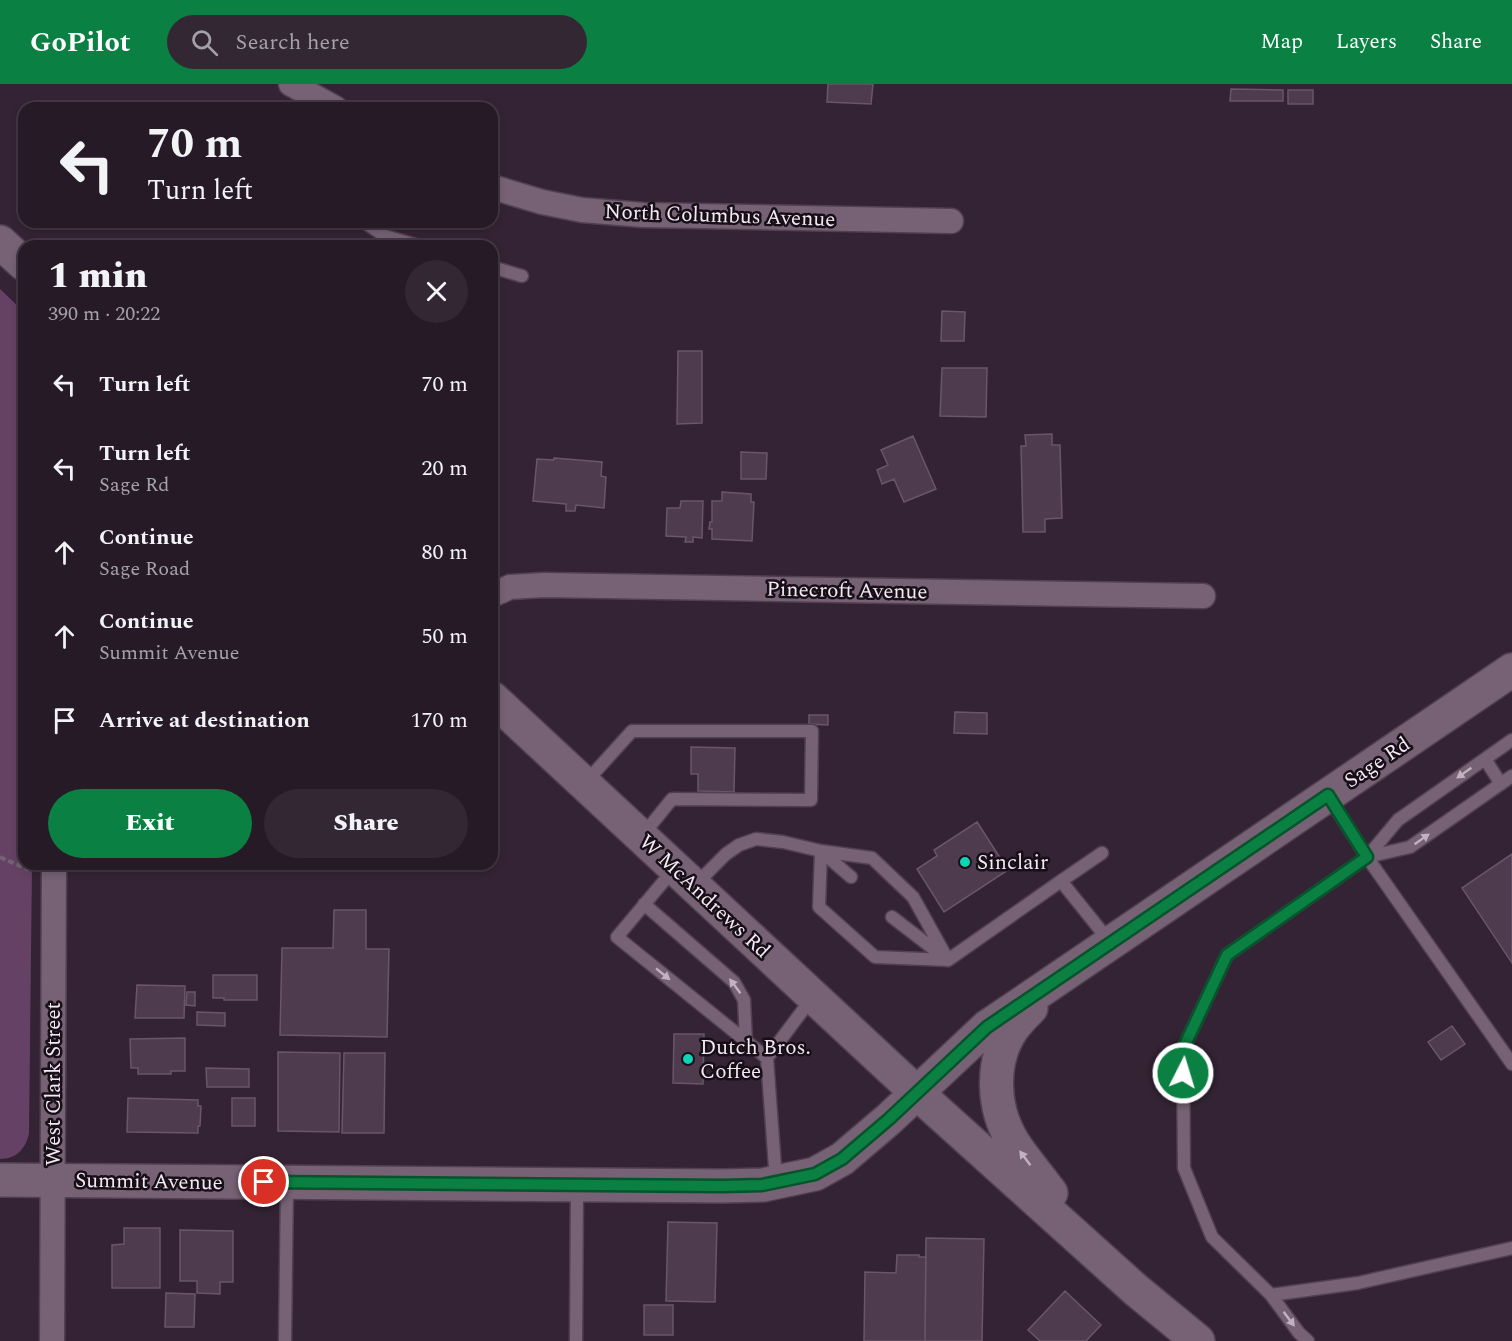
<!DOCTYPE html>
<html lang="en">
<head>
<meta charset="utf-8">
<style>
	:root { --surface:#271a27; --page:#332733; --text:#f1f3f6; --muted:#a4a1a7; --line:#433844; --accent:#0b8043 }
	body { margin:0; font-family:Spectral,serif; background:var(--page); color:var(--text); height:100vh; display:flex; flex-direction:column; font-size:22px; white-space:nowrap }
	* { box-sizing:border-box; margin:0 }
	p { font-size:20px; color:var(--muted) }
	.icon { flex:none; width:33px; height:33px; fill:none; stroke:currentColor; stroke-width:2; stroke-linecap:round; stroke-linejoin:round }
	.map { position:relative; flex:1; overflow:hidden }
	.side { position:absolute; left:18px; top:156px; width:480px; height:630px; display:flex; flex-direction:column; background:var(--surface); border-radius:18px; box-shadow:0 3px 9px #0003,0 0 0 2px var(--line) }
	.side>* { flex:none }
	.banner { position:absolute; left:18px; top:18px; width:480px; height:126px; border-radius:18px; box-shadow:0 3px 9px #0003,0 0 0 2px var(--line); background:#271a27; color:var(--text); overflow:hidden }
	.pin { position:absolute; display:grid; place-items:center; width:51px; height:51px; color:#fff; margin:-26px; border:3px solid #fff; border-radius:50%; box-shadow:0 2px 6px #0007 }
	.me { position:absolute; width:66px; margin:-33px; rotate:5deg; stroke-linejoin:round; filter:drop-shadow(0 0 4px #0008) }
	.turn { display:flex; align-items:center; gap:21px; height:126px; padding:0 30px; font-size:27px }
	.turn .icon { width:78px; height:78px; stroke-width:2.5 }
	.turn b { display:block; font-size:42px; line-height:51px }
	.round { display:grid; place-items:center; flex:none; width:63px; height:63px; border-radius:32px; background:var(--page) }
	.overview { display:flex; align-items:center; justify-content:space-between; height:102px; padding:0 30px }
	h1 { font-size:36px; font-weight:800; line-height:45px }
	.cta { display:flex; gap:12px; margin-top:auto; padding:12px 30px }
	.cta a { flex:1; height:69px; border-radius:36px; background:var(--accent); color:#fff; font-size:24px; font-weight:800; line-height:69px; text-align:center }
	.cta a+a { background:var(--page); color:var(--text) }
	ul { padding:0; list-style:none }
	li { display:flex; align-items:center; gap:18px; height:84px; padding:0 30px }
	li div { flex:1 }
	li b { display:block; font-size:22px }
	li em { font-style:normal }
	header { display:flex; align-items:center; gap:36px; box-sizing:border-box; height:84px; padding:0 30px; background:var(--accent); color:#fff }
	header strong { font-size:28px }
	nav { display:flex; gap:33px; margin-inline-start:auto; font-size:21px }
	.search { width:420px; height:54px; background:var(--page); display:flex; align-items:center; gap:15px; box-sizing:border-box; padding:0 21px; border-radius:33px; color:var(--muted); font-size:22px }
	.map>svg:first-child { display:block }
</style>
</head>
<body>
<header>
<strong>GoPilot</strong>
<div class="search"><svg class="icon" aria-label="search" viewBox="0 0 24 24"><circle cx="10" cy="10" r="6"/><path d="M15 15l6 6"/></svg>Search here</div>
<nav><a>Map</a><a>Layers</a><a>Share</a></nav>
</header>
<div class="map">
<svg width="1512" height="1257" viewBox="0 0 1512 1257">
	<rect width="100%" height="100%" fill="#342334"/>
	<path fill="#654265" d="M 0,205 L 24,228 L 24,780 L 32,780 L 29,1049 C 26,1064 17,1075 0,1075 Z"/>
	<path fill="#4e3b4e" stroke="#6a566a" stroke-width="1.5" d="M 828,0 L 873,0 L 871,20 L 827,18 Z
		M 1231,5 L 1283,6 L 1283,17 L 1230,17 Z
		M 1288,6 L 1313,6 L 1313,20 L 1288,20 Z
		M 942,227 L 965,228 L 964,257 L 941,257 Z
		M 678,267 L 702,267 L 702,339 L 677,340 Z
		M 942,284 L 987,284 L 986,333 L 940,332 Z
		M 1052,350 L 1052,361 L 1060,361 L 1062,434 L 1045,435 L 1045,448 L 1023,448 L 1021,362 L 1026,362 L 1025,351 Z
		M 913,352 L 936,405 L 904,418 L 894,395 L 882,400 L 877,386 L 888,381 L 881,366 Z
		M 741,368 L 767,369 L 766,395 L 741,395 Z
		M 554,374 L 602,378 L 601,392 L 606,393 L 604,424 L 576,421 L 575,427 L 566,427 L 566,420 L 533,417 L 537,375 L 554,376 Z
		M 722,408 L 751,410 L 751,418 L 754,418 L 752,457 L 712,455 L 712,445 L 709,445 L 710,438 L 712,438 L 712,417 L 722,417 Z
		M 681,417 L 703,417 L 702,454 L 693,453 L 693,458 L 685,458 L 686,453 L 666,452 L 667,424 L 680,424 Z
		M 955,628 L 987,629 L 987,650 L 954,649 Z
		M 809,631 L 828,631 L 828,641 L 809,640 Z
		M 691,663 L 735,664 L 734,708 L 698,707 L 698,690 L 691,690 Z
		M 977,738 L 1008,786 L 944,828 L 917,785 L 937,772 L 934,766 Z
		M 1512,770 L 1512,879 L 1462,804 Z
		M 334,826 L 366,826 L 366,865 L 389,865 L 387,953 L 280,951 L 282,864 L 333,864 Z
		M 213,891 L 257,891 L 257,916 L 224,916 L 224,914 L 213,914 Z
		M 137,901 L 185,902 L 184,934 L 135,934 Z
		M 187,908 L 195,908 L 195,922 L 186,921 Z
		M 197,928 L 225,929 L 225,942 L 197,941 Z
		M 1452,942 L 1465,960 L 1441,976 L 1428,958 Z
		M 674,950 L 704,950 L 703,1000 L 673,999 Z
		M 185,954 L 185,987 L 171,987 L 171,990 L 138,990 L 138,984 L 131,984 L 130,955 Z
		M 278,968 L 340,969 L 339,1048 L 278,1047 Z
		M 344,969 L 385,969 L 384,1049 L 342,1049 Z
		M 206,984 L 249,985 L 249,1003 L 207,1003 Z
		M 128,1014 L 198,1016 L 198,1022 L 201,1022 L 200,1042 L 198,1042 L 198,1049 L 127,1048 Z
		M 232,1014 L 255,1014 L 255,1042 L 232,1042 Z
		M 668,1138 L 717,1139 L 715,1218 L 666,1217 Z
		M 124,1144 L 160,1144 L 160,1204 L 112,1204 L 112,1161 L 124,1160 Z
		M 180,1146 L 233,1147 L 233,1198 L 220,1198 L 220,1210 L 197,1209 L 197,1197 L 180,1197 Z
		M 926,1154 L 984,1155 L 982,1257 L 925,1257 Z
		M 897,1171 L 919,1171 L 919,1173 L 926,1173 L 925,1257 L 864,1257 L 865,1188 L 896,1189 Z
		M 1065,1207 L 1101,1241 L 1086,1257 L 1040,1257 L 1028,1246 Z
		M 166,1209 L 195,1210 L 194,1243 L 165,1243 Z
		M 644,1221 L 673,1221 L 673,1251 L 644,1251 Z"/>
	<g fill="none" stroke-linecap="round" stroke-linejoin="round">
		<defs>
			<path id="lane" d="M 364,138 L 385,152
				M 383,162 L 385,152 L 419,162
				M 492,183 L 522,192
				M 1485,675 L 1501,700
				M 1512,692 L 1410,763 L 1367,773 L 1227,871 L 1183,965 L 1184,1084 L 1212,1153 L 1271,1211 L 1358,1199 L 1512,1164
				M 585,699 L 632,647 L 812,647 L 811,716 L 672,715 L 642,752
				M 1328,712 L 1367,773 L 1398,736 L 1512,656
				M 821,767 L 819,823 L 875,873 L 948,876
				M 822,768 L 851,793
				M 1367,773 L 1512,980
				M 674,785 L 617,853 L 767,974
				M 1061,797 L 1102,769
				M 696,800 L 726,770 L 739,761 L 756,755 L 783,758 L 821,767 L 872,774 L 913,813 L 948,876
				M 644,820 L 734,898 L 744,916 L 746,957
				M 892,833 L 948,876 L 1061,797 L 1110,858
				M 776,1097 L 767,974 L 812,914
				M 1271,1211 L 1299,1249 L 1308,1257
				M 285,1257 L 287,1099
				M 576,1257 L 577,1102"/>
			<path id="street" d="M 291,0 L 335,24
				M 492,103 L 542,118 L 582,126 L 643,131 L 951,137
				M 492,511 L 510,503 L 544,501 L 1203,512
				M 52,1257 L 54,780"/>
			<path id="secondary" d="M 0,158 L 24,180
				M 492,614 L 917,1009 L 1136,1206 L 1198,1257
				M 1031,924 C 1025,930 1018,937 1013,944 C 990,977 992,1024 1013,1058 C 1024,1076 1039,1092 1051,1109
				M 0,1096 L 723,1102 L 763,1101 L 815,1090 L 842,1075 L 889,1035 L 987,943 L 1512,586"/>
		</defs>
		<use href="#lane" stroke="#504050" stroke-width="15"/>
		<use href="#street" stroke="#504050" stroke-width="27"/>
		<use href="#secondary" stroke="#504050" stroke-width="36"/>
		<path stroke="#736372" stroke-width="4" stroke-dasharray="6 3" stroke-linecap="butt" d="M 0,773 L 29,786"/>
		<use href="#lane" stroke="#766175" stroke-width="12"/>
		<use href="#street" stroke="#766175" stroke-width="24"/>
		<use href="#secondary" stroke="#766175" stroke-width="33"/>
	</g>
	<defs><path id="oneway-solid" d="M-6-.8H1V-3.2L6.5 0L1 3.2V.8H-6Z" transform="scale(1.5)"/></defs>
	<g fill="#c2b2c1">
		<use href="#oneway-solid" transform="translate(1464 689) rotate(145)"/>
		<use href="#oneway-solid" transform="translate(1422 755) rotate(-35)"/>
		<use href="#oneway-solid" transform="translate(663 890) rotate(39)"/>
		<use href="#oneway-solid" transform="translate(735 902) rotate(-127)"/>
		<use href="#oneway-solid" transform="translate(1025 1074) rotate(-127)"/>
		<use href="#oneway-solid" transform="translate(1289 1235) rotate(53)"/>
	</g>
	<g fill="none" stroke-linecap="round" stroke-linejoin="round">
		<defs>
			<path id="route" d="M 264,1098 L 723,1102 L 762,1101 L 815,1090 L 842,1075 L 889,1035 L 987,943 L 1328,711 L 1367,773 L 1227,871 L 1183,965 L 1183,989"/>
		</defs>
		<use href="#route" stroke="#07532c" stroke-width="15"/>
		<use href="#route" stroke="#0b8043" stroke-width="10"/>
	</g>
	<g fill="#0ad5b5" stroke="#170f17" stroke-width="2">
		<circle cx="965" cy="778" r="6"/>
		<circle cx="688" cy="975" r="6"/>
	</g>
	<g text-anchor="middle" stroke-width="5" stroke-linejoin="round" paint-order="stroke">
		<g font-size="21" fill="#f4e8f3" stroke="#170f17">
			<text transform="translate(720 131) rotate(2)" y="7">North Columbus Avenue</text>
			<text transform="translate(847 506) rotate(1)" y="7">Pinecroft Avenue</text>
			<text transform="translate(1377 678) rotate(-34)" y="7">Sage Rd</text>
			<text transform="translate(705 812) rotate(43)" y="7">W McAndrews Rd</text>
			<text transform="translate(53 1000) rotate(-90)" y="7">West Clark Street</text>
			<text transform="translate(149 1097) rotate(1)" y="7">Summit Avenue</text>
		</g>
		<g font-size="21" fill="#f4e8f3" stroke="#170f17" text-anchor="start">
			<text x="977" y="785">Sinclair</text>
			<text x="700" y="970">Dutch Bros.<tspan x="700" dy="24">Coffee</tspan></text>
		</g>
	</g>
</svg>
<div class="pin" style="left:264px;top:1098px;background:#d93025"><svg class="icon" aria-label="arrive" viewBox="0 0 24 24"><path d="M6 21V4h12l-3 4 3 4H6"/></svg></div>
<svg class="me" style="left:1183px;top:989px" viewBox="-20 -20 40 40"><circle r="17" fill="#0b8043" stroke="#fff" stroke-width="3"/><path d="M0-11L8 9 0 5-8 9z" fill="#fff"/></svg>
<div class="banner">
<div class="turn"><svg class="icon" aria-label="left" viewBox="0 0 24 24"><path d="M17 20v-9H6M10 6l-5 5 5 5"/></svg><div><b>70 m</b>Turn left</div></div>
</div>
<section class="side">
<div class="overview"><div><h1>1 min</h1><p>390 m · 20:22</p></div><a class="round"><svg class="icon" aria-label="close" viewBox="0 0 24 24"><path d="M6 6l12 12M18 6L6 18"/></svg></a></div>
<ul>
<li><svg class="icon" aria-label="left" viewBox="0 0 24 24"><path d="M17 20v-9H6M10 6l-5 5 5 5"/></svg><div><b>Turn left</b></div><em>70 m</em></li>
<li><svg class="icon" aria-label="left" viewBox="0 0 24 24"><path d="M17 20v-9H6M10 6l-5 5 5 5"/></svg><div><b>Turn left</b><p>Sage Rd</p></div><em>20 m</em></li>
<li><svg class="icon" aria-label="ahead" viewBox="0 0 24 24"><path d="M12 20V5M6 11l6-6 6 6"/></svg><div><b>Continue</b><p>Sage Road</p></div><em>80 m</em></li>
<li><svg class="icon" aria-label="ahead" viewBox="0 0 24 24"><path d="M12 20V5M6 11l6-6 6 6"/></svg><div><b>Continue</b><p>Summit Avenue</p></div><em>50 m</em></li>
<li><svg class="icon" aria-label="arrive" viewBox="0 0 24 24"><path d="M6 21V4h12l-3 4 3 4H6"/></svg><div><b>Arrive at destination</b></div><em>170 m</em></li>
</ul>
<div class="cta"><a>Exit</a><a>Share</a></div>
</section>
</div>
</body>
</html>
